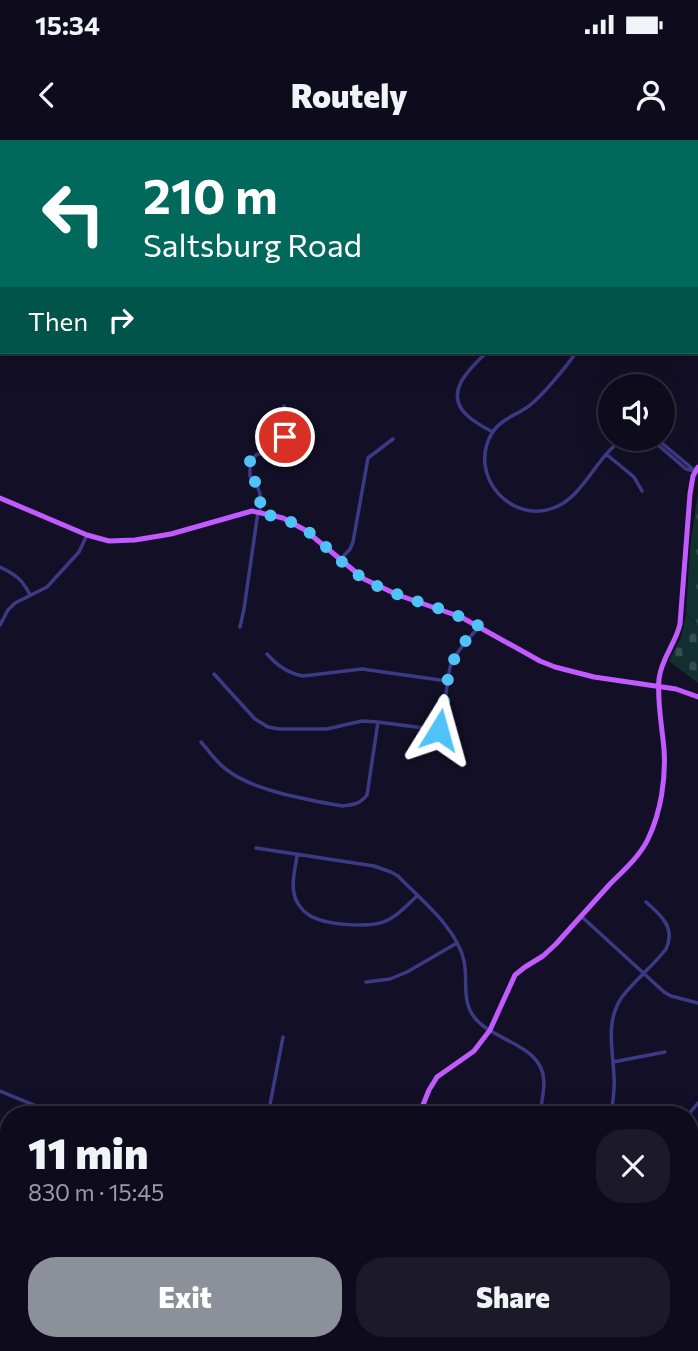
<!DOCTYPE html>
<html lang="en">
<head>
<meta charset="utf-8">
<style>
	:root { --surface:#0e0b1c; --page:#1c1929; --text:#f1f3f6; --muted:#9b9ba3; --line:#2e2b3b; --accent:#8c9099 }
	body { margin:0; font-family:Commissioner,sans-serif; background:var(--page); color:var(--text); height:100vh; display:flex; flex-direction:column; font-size:26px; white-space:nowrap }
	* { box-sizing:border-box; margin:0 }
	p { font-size:23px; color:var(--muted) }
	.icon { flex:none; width:38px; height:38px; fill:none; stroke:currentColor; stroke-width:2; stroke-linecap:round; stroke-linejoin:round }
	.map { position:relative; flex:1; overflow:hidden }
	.side { position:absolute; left:0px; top:966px; width:698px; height:245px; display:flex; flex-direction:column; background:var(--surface); border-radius:28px 28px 0 0; box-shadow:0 7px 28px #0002,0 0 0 2px var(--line) }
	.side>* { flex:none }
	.banner { position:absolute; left:0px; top:0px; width:698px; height:214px; box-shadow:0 7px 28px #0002,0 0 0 2px var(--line); background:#00695c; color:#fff; overflow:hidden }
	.tools { position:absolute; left:598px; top:234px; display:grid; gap:14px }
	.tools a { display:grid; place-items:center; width:77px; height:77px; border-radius:50%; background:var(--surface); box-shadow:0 7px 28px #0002,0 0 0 2px var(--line); font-size:35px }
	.pin { position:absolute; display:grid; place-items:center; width:60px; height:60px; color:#fff; margin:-30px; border:4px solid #fff; border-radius:50%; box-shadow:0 2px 7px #0007 }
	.me { position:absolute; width:77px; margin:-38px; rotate:8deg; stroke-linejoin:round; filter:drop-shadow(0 0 5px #0008) }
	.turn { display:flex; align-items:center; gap:24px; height:147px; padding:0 28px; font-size:32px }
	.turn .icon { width:91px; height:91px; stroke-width:2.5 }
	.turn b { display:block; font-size:49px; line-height:60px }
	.then { display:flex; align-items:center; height:66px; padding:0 28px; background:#0003; gap:14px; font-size:26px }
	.round { display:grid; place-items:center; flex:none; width:74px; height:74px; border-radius:28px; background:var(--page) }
	.headline { display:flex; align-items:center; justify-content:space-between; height:119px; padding:0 28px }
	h1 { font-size:42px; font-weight:800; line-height:52px }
	.button { display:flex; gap:14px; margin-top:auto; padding:14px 28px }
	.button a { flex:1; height:80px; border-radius:28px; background:var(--accent); color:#fff; font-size:28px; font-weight:800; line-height:80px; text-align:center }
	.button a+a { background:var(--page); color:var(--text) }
	.status { display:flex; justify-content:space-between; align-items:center; height:49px; padding:0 35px; background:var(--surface); direction:ltr }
	.status svg { height:19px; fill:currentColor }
	header { display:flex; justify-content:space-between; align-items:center; height:91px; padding:0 28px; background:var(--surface); font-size:32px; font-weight:800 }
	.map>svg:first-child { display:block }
</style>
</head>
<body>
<div class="status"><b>15:34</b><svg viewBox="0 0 49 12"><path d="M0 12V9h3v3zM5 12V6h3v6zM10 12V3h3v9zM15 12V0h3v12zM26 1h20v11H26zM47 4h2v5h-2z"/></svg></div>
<header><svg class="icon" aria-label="back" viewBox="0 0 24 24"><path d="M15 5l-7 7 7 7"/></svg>Routely<svg class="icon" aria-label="person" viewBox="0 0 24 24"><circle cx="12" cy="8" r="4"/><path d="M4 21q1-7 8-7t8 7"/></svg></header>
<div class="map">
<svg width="698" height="1211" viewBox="0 0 698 1211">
	<defs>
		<pattern id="cemetery-stones" width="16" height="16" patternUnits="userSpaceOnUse" patternTransform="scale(1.75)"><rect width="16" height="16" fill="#12302f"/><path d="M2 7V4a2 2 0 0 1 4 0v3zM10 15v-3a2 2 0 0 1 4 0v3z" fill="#344d4e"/></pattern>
		<pattern id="park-tufts" width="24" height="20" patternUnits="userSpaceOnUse" patternTransform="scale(1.75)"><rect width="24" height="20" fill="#12302f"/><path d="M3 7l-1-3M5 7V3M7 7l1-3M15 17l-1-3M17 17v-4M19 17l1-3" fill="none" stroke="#344d4e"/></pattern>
	</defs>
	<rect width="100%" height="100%" fill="#130f26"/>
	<path fill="url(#cemetery-stones)" d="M 686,475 L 698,485 L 698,543 L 669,521 L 681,497 Z
		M 690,1067 L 698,1068 L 698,1183 L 690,1182 Z
		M 433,1202 L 531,1202 L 531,1211 L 432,1211 Z"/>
	<path fill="url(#park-tufts)" d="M 698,353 L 698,485 L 686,474 L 690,407 Z"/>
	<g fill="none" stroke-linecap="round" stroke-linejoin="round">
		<path stroke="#0c2248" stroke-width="2" d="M 403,1202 L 404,1211"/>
		<path stroke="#3d3a85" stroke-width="3.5" d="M 25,0 L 26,2
			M 80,0 L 81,2
			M 133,2 L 134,0
			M 0,53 L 2,54
			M 0,193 L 2,192
			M 487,212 C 470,228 441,254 469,277 C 476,283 485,288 493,292
			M 576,212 C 568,225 539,260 526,268 C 514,276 500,280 492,293 C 467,335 511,386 556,367 C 584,355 597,316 623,299
			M 651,299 L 686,329 L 695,331
			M 657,299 L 694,330
			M 606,314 L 634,337 L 642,351
			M 260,372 L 260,354 L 258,348 L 250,336 L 250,323 L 256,315 L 268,311 L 283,300 L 285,286 L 284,266
			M 340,420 L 350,409 L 353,402 L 368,318 L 393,299
			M 0,427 C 15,434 23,440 30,455
			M 0,485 L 8,470 L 15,463 L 47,447 L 79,412 L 87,395
			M 240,487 L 244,469 L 258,372
			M 267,514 C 277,525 287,533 303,536 L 362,529 L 447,541
			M 214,534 L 255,579 L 268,587 L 279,589 L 327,589 L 362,581 L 378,582 L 439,590
			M 201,602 C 209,611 217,623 227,630 C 254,651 309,660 342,666 C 353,665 360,664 367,655 L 378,582
			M 438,605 L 450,527 C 456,512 467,500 478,488
			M 256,708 L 374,726 L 391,732 L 398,736 C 421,760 457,788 464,821 C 468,838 462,858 472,874 C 489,902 543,902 544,942 C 544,953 541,964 540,975
			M 297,715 C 296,726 291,741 294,753 C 295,761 301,770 309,775 C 324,785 371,789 388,780 C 399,775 408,764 417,756
			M 581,776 L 664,852 L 671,856 L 698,863
			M 366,842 L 390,839 L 407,832 L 457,803
			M 613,922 L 665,912
			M 0,951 L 58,975
			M 268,975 L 283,897
			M 611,975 C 613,962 615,949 614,937 C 613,910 605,881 622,857 C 635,840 653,826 666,809 C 676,788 661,775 646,762
			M 688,975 L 698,963
			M 331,1202 L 356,1211
			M 215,1211 L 217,1202
			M 275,1211 L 275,1202"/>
		<path stroke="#c25bff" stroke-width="5" d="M 0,358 L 87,395 L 109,401 L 135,400 L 171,394 L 252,371 L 283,378 L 305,390 L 364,439 L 398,455 L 461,477 L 540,521 L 555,527 L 594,537 L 676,549 L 698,557
			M 419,975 L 429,950 L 437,937 L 474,911 L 490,890 L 515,835 L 525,827 L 543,816 L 556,804 C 574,784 592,764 610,744 C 623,731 640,716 648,699 C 661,672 666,638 664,609 C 662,586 657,562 659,539 C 661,519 676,503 680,484 L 690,354 L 693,336 L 698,327
			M 366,1211 L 368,1202"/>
	</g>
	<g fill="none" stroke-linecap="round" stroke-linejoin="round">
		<path stroke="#4fc3f7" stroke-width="12" stroke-dasharray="0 21.6" d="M 285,297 C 275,309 268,308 256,315 C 241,324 255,339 259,350 C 261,357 260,365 260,373 C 276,377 292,380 306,390 C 329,407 347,431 373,444 C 407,461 446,467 479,486 L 462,505 L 450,527 L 439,590"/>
	</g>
</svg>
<div class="tools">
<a><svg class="icon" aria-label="sound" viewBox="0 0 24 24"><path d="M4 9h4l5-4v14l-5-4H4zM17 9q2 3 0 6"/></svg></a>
</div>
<div class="pin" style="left:285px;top:297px;background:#d93025"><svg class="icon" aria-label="arrive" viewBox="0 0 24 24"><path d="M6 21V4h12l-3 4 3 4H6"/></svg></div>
<svg class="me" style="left:439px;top:590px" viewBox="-20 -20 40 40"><path d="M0-17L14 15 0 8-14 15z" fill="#4fc3f7" stroke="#fff" stroke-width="4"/></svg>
<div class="banner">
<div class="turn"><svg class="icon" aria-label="left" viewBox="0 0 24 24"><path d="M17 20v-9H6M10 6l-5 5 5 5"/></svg><div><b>210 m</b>Saltsburg Road</div></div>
<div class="then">Then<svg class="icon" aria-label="right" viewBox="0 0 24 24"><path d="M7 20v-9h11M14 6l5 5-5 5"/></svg></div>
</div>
<section class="side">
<div class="headline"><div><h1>11 min</h1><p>830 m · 15:45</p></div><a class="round"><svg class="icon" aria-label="close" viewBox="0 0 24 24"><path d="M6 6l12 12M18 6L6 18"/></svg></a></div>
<div class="button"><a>Exit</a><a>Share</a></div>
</section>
</div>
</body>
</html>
